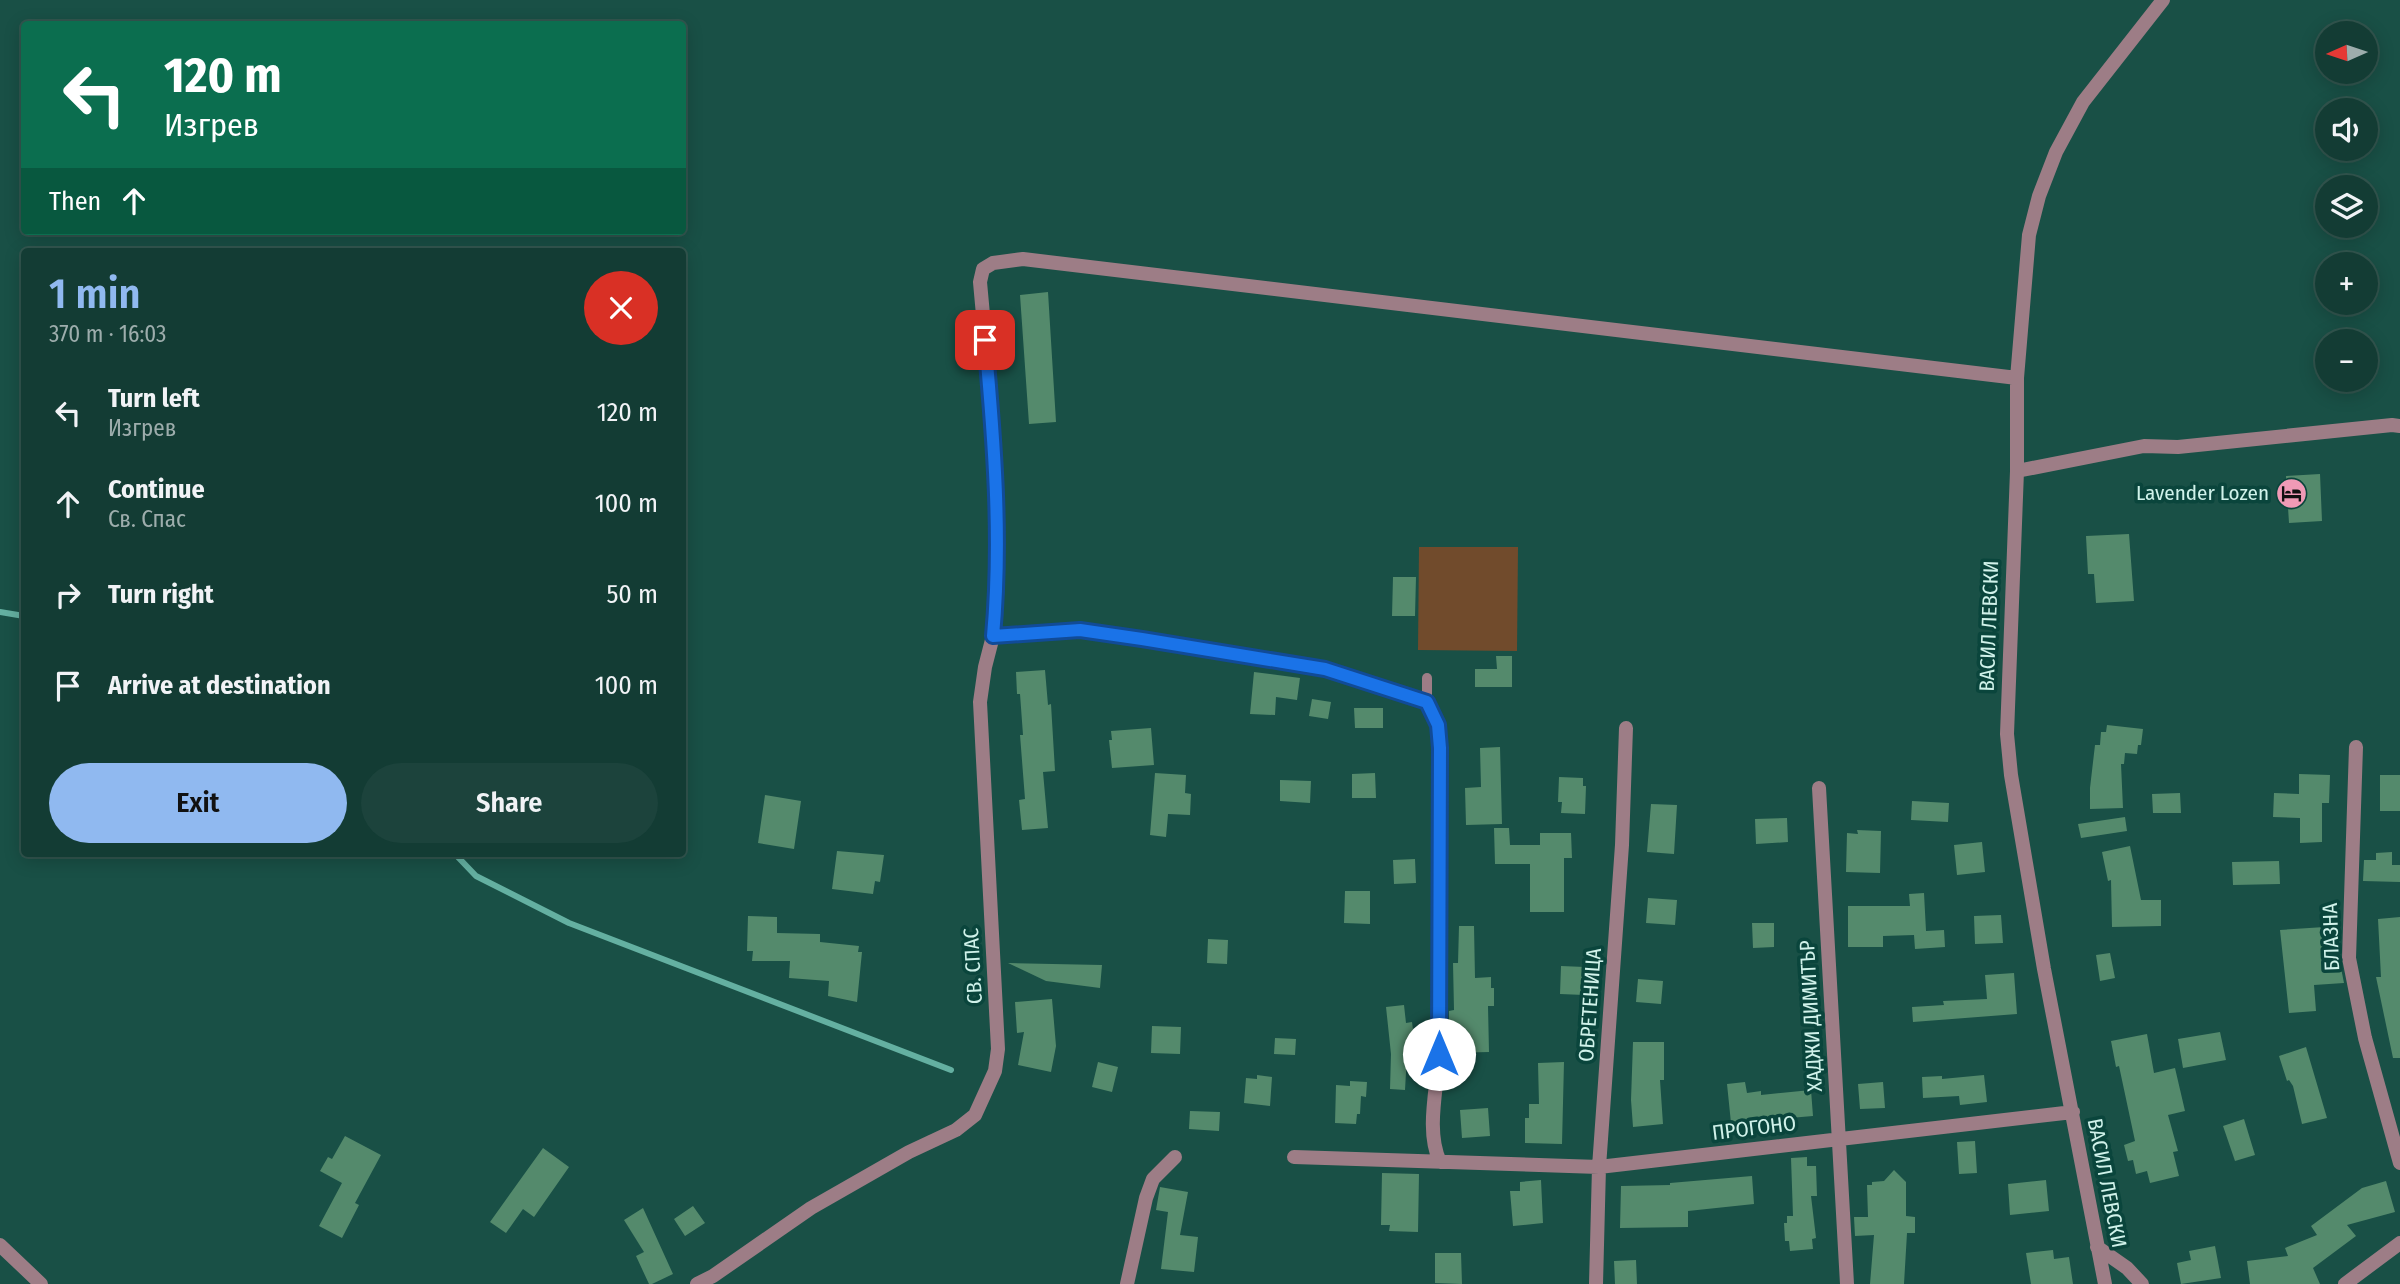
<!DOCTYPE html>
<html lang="en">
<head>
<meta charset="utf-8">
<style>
	:root { --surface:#133c34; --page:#1c433c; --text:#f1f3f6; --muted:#9dadac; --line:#32564f; --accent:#90b9f0 }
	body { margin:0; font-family:"Fira Sans Condensed",sans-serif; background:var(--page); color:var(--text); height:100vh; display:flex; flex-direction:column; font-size:26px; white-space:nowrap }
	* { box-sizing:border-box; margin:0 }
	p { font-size:23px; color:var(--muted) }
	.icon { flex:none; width:38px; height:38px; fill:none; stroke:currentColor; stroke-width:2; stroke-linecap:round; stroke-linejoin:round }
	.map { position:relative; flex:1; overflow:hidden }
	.details { position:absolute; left:21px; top:248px; width:665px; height:609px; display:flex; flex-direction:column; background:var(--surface); border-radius:7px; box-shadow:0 4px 18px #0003,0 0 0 2px var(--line) }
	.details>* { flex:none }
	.top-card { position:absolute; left:21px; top:21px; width:665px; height:214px; border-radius:7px; box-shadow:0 4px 18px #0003,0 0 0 2px var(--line); background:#0b6e4f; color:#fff; overflow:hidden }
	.needle { width:46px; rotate:267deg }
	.controls { position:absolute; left:2315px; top:21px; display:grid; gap:14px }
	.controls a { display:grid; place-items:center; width:63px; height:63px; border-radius:50%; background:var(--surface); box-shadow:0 4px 18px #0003,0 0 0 2px var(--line); font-size:35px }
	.pin { position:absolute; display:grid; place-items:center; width:60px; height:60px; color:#fff; margin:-30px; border-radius:14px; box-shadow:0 4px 10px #0006 }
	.me { position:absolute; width:77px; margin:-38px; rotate:0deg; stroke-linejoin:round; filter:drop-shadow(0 0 5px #0008) }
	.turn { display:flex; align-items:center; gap:24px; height:147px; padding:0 28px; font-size:32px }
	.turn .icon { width:91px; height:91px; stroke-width:2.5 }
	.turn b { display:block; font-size:49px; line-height:60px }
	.then { display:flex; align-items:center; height:66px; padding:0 28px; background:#0003; gap:14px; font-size:26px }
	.round { display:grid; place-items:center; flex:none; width:74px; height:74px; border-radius:37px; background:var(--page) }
	.overview { display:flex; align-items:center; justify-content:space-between; height:119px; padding:0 28px }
	h1 { font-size:42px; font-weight:600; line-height:52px; color:var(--accent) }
	.button { display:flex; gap:14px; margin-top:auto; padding:14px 28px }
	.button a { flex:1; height:80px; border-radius:42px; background:var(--accent); color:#111; font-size:28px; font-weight:600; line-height:80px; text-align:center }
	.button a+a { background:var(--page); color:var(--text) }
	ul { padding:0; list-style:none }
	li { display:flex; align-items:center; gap:21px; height:91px; padding:0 28px }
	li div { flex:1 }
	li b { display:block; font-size:26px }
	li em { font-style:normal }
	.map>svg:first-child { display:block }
</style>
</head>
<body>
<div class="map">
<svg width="2400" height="1284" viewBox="0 0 2400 1284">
	<rect width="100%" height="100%" fill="#195046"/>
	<path fill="#714b2c" d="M 1419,547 L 1518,547 L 1517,651 L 1418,650 Z"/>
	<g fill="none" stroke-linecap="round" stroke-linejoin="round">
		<path stroke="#64b0a1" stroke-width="6" d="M 0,612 L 24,616
			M 455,854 L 476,876 L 569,923 L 951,1070"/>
	</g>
	<path fill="#548a6c" d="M 1048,292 L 1056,422 L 1029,424 L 1020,295 Z
		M 2320,474 L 2322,521 L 2289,523 L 2286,476 Z
		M 2129,534 L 2134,601 L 2096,603 L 2094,574 L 2088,574 L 2086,536 Z
		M 1393,577 L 1416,577 L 1415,616 L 1392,616 Z
		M 1496,656 L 1512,656 L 1512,687 L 1475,687 L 1475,669 L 1497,669 Z
		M 1045,670 L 1048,705 L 1051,704 L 1055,771 L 1043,772 L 1048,828 L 1022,830 L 1019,800 L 1025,799 L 1020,735 L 1023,735 L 1020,694 L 1017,694 L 1016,672 Z
		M 1254,672 L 1300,678 L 1297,700 L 1276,697 L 1275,715 L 1250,714 Z
		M 1312,699 L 1331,702 L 1328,719 L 1309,716 Z
		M 1354,708 L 1383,708 L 1383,728 L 1355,728 Z
		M 2107,725 L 2143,729 L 2141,745 L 2138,745 L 2137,754 L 2125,753 L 2124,764 L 2121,764 L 2123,808 L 2090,809 L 2090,788 L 2095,745 L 2100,745 L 2101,732 L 2106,732 Z
		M 1151,728 L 1154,765 L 1112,768 L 1109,740 L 1112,740 L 1111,731 Z
		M 1500,747 L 1502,824 L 1466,825 L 1465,788 L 1481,787 L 1480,748 Z
		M 1155,773 L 1186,775 L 1185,793 L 1191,794 L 1190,815 L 1168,814 L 1166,837 L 1150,835 Z
		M 1375,773 L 1376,798 L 1352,798 L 1352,774 Z
		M 2299,774 L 2330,775 L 2329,803 L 2322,803 L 2322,842 L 2300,843 L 2300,818 L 2273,817 L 2274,793 L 2299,794 Z
		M 2380,775 L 2400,775 L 2400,811 L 2380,811 Z
		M 1559,777 L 1583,778 L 1583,786 L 1586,786 L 1585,814 L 1561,813 L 1562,802 L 1558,802 Z
		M 1280,780 L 1311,781 L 1310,803 L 1280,801 Z
		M 2180,793 L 2181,813 L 2153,813 L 2152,794 Z
		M 765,795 L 801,801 L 794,849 L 758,843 Z
		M 1912,801 L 1949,803 L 1948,822 L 1911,820 Z
		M 1651,804 L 1677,805 L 1674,854 L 1647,852 Z
		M 2125,817 L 2127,831 L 2081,838 L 2078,824 Z
		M 1787,818 L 1788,842 L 1756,844 L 1755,819 Z
		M 1494,828 L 1509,828 L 1510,845 L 1540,845 L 1540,833 L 1571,833 L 1572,858 L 1564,858 L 1564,912 L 1530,912 L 1530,864 L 1495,864 Z
		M 1857,830 L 1881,831 L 1880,873 L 1846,872 L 1847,833 L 1858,834 Z
		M 1982,842 L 1985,872 L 1957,875 L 1954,845 Z
		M 2130,846 L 2141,900 L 2161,900 L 2161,926 L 2112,927 L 2111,880 L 2108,881 L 2102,852 Z
		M 837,851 L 884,855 L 880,882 L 875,881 L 873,894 L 832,889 Z
		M 2392,852 L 2392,865 L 2400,865 L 2400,882 L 2363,881 L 2364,860 L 2376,860 L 2376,853 Z
		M 1415,859 L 1416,883 L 1394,884 L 1393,860 Z
		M 2279,861 L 2280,884 L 2233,885 L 2232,862 Z
		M 1345,891 L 1370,891 L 1370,924 L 1344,923 Z
		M 1924,893 L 1926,931 L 1944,930 L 1945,947 L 1915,949 L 1914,935 L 1883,936 L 1883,947 L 1848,947 L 1848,906 L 1910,906 L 1909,894 Z
		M 1648,898 L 1677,900 L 1675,925 L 1646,923 Z
		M 2001,915 L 2003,943 L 1975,944 L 1974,916 Z
		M 748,916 L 777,917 L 777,933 L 820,934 L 820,942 L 859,946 L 858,952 L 862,952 L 857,1002 L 828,996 L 829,981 L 789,978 L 790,961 L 752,961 L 753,951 L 747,951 Z
		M 2400,917 L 2400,1058 L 2393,1058 L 2376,977 L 2381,977 L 2378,919 Z
		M 1752,923 L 1774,923 L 1774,947 L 1753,948 Z
		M 1459,926 L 1474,926 L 1475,978 L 1491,977 L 1491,988 L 1494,988 L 1494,1006 L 1488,1006 L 1489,1052 L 1449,1053 L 1449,1011 L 1454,1010 L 1453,963 L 1458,963 Z
		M 2340,926 L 2339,958 L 2344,983 L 2314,985 L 2316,1011 L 2289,1013 L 2280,930 Z
		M 1208,939 L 1228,940 L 1227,964 L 1207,963 Z
		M 2110,953 L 2115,978 L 2100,981 L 2096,955 Z
		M 1008,963 L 1102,965 L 1100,988 L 1046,981 Z
		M 1561,966 L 1585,967 L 1584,995 L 1560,994 Z
		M 2014,973 L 2017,1014 L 1913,1022 L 1912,1007 L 1944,1005 L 1943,1001 L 1987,999 L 1985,975 Z
		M 1638,979 L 1663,981 L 1661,1004 L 1636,1002 Z
		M 1052,999 L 1056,1046 L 1051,1072 L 1018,1065 L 1024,1032 L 1017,1033 L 1015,1002 Z
		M 1404,1005 L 1406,1023 L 1412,1022 L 1414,1037 L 1408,1038 L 1405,1090 L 1390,1089 L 1391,1054 L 1386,1007 Z
		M 1152,1026 L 1181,1027 L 1180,1054 L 1151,1053 Z
		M 2220,1032 L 2226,1060 L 2183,1068 L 2178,1039 Z
		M 2147,1034 L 2154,1073 L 2175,1068 L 2185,1111 L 2168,1115 L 2178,1151 L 2173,1152 L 2179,1176 L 2150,1183 L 2147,1171 L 2136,1174 L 2133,1160 L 2128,1161 L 2124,1145 L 2135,1141 L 2119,1066 L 2116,1067 L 2111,1041 Z
		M 1275,1038 L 1296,1039 L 1295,1055 L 1274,1054 Z
		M 1633,1042 L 1664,1042 L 1664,1080 L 1660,1080 L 1663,1124 L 1633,1127 L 1631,1100 Z
		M 2306,1047 L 2327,1118 L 2302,1124 L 2293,1086 L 2289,1080 L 2287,1081 L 2279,1056 Z
		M 1098,1062 L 1118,1067 L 1112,1092 L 1092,1087 Z
		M 1564,1062 L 1562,1144 L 1525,1143 L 1525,1118 L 1529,1118 L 1529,1104 L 1539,1104 L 1538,1063 Z
		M 1257,1075 L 1272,1077 L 1270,1106 L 1244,1103 L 1246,1078 L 1257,1079 Z
		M 1984,1075 L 1987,1102 L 1960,1105 L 1959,1096 L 1923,1098 L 1922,1077 L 1942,1076 L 1942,1079 Z
		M 1350,1081 L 1367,1082 L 1366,1097 L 1361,1096 L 1360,1114 L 1357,1114 L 1356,1124 L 1335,1123 L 1336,1085 L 1350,1086 Z
		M 1745,1082 L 1747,1093 L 1761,1091 L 1761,1095 L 1811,1090 L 1813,1116 L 1731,1123 L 1727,1084 Z
		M 1883,1082 L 1885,1108 L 1860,1109 L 1858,1084 Z
		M 1488,1108 L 1490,1136 L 1462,1138 L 1460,1110 Z
		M 1190,1111 L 1220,1112 L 1219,1131 L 1189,1129 Z
		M 2244,1119 L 2255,1155 L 2235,1161 L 2223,1126 Z
		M 345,1136 L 381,1155 L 355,1203 L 359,1205 L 342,1238 L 319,1226 L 342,1183 L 320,1171 L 328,1157 L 332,1159 Z
		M 1975,1141 L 1977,1173 L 1959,1174 L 1957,1142 Z
		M 543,1148 L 569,1167 L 534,1217 L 523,1209 L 506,1233 L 490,1222 Z
		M 1807,1157 L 1807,1166 L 1816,1166 L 1817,1196 L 1811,1196 L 1816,1238 L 1812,1239 L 1813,1249 L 1790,1251 L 1789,1241 L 1785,1241 L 1784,1223 L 1787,1223 L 1787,1216 L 1793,1216 L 1791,1158 Z
		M 1894,1170 L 1906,1182 L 1906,1216 L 1915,1217 L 1915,1233 L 1907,1233 L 1904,1284 L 1870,1284 L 1874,1235 L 1855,1236 L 1854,1217 L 1868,1217 L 1867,1185 L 1872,1185 L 1872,1182 L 1884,1181 Z
		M 1382,1173 L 1419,1174 L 1418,1232 L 1389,1231 L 1390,1225 L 1381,1225 Z
		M 1752,1176 L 1754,1204 L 1688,1211 L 1688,1227 L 1620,1228 L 1621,1186 L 1670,1185 L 1670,1183 Z
		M 1541,1180 L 1543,1223 L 1513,1226 L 1510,1191 L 1520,1191 L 1520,1182 Z
		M 2046,1180 L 2049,1211 L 2010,1215 L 2008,1184 Z
		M 2386,1181 L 2395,1212 L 2347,1225 L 2356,1236 L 2313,1268 L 2320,1284 L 2250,1284 L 2247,1261 L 2288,1256 L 2285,1248 L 2317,1235 L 2311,1226 L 2362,1188 Z
		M 1160,1187 L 1188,1192 L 1180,1235 L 1198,1237 L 1194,1272 L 1161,1269 L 1168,1212 L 1156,1210 Z
		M 693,1206 L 705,1223 L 685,1236 L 674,1219 Z
		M 643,1208 L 673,1274 L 652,1284 L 649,1284 L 636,1256 L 644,1252 L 624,1220 Z
		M 2215,1246 L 2221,1278 L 2181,1284 L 2177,1263 L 2191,1260 L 2189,1251 Z
		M 2053,1250 L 2054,1259 L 2069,1257 L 2073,1284 L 2031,1284 L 2026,1253 Z
		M 1435,1253 L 1461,1253 L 1462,1284 L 1435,1283 Z
		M 1636,1260 L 1637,1284 L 1615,1284 L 1614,1261 Z"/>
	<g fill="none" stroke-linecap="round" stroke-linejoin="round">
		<path stroke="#9d7d86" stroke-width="10" d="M 1427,702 L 1427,678"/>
		<path stroke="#9d7d86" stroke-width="14" d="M 2017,471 L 2144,446 L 2178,447 L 2392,425 L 2400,426
			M 993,636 L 997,587 L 994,436 L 980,282 L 983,269 L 993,263 L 1023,259 L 2017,378
			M 2356,747 L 2349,958 L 2365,1038 L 2400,1163
			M 1819,788 L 1847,1284
			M 1294,1157 L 1599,1167 L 2073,1112
			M 0,1245 L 41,1284
			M 2097,1247 L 2127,1268 L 2142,1284
			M 697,1284 L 713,1276 L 811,1208 L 909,1152 L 956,1130 L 975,1115 L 995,1071 L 998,1049 L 980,702 L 985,667 L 993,636 L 1080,630 L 1142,639 L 1325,669 L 1427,702 L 1438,725 L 1440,748 C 1438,849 1440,950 1439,1052 C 1438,1086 1425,1130 1440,1162
			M 1127,1284 L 1146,1198 L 1153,1179 L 1175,1157
			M 1596,1284 L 1599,1167 L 1622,845 L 1626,728
			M 2105,1284 L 2044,969 L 2011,775 L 2007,734 L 2017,471 L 2017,378 L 2029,235 L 2039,196 L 2056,152 L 2083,102 L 2163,0
			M 2345,1284 L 2400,1243"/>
	</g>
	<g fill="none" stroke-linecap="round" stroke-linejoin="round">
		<defs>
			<path id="route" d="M 985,340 C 994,439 1002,538 993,636 L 1080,630 L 1142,639 L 1325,669 L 1427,702 L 1438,725 L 1440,748 L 1439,1054"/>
		</defs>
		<use href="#route" stroke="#114b97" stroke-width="18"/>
		<use href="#route" stroke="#1a73e8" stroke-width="12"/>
	</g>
	<defs>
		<symbol id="hotel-disc" viewBox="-11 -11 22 22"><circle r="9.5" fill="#f09ab6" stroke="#0a453c"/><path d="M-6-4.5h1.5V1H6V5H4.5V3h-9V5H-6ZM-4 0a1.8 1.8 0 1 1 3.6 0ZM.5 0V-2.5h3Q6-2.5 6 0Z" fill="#111"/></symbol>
	</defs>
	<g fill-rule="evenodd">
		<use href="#hotel-disc" x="2274" y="476" width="35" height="35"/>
	</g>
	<g text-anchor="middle" stroke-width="7" stroke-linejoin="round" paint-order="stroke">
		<g font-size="21" fill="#d0f2ea" stroke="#0a453c" text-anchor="end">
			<text x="2269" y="500">Lavender Lozen</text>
		</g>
		<g font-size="21" fill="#d0f2ea" stroke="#0a453c">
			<text transform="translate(1989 626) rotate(-88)" y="7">ВАСИЛ ЛЕВСКИ</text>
			<text transform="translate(2331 937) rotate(-92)" y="7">БЛАЗНА</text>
			<text transform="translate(973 966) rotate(-93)" y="7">СВ. СПАС</text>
			<text transform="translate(1590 1005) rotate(-86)" y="7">ОБРЕТЕНИЦА</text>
			<text transform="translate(1811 1016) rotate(-93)" y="7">ХАДЖИ ДИМИТЪР</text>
			<text transform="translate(1754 1128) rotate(-7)" y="7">ПРОГОНО</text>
			<text transform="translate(2107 1183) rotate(79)" y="7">ВАСИЛ ЛЕВСКИ</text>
		</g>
	</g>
</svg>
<div class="controls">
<a><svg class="needle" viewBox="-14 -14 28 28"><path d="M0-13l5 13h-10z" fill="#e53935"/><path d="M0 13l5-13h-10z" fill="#9dadac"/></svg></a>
<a><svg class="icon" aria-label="sound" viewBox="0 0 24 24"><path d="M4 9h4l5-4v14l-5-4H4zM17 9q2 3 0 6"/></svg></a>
<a><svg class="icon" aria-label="layers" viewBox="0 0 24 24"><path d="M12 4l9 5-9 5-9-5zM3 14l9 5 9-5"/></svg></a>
<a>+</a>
<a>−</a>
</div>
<div class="pin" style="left:985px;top:340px;background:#d93025"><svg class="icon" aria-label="arrive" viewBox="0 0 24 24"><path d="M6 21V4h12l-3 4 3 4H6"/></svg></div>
<svg class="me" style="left:1439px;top:1054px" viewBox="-20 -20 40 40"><circle r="19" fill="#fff"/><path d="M0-13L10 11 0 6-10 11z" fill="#1a73e8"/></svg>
<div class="top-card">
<div class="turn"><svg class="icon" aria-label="left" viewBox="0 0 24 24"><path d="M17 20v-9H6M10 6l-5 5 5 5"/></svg><div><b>120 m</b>Изгрев</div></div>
<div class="then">Then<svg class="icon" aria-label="ahead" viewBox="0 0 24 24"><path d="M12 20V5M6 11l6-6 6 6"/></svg></div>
</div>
<section class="details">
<div class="overview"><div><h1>1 min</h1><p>370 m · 16:03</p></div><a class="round" style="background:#d93025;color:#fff"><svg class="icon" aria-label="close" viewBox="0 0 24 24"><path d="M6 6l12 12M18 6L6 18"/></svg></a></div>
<ul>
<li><svg class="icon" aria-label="left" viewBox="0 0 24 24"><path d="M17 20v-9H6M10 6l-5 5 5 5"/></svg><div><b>Turn left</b><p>Изгрев</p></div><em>120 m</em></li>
<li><svg class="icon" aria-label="ahead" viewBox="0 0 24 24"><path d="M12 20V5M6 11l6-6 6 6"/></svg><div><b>Continue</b><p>Св. Спас</p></div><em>100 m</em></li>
<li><svg class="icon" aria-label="right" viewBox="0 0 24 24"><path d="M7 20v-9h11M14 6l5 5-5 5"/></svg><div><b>Turn right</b></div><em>50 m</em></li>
<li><svg class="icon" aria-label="arrive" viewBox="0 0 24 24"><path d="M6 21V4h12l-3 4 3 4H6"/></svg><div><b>Arrive at destination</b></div><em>100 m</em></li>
</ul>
<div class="button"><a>Exit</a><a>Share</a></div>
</section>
</div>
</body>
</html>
